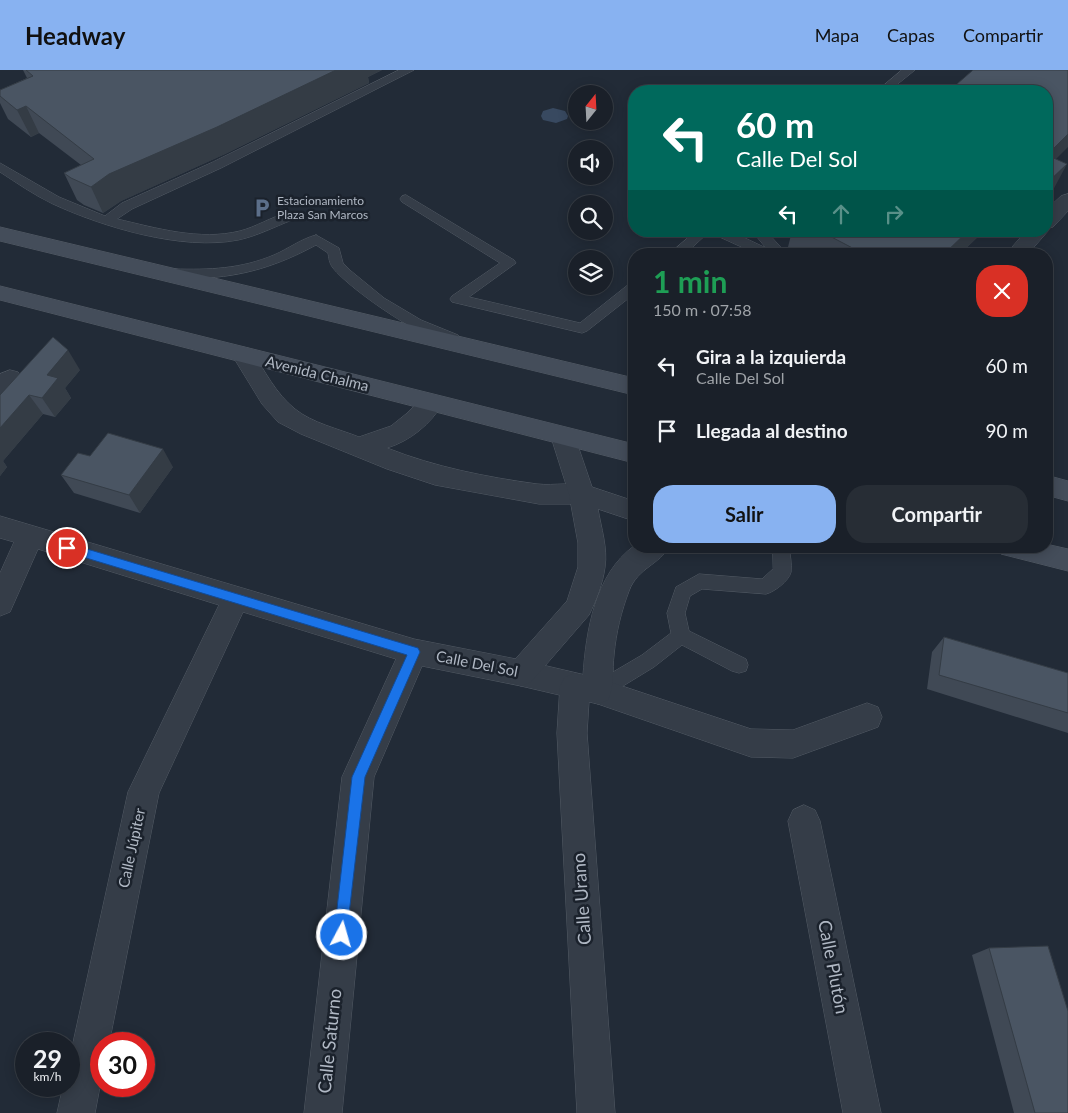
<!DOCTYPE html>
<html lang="es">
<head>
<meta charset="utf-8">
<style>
	:root { --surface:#1a2029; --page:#272d35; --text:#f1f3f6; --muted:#9fa3a8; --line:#383e46; --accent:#88b2f1 }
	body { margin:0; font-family:Lato,sans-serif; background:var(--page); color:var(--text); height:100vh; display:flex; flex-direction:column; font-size:19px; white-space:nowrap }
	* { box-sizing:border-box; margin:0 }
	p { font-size:16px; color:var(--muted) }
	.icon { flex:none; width:28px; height:28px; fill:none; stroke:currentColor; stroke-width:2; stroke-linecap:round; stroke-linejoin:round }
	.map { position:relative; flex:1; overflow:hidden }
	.drawer { position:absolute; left:628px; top:178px; width:425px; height:305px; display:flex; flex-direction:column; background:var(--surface); border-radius:20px; box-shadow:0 2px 12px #0003,0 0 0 1px var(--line) }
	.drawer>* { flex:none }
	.top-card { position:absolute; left:628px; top:15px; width:425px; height:152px; border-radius:20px; box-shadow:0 2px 12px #0003,0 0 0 1px var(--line); background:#00695c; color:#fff; overflow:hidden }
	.needle { width:32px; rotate:18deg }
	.buttons { position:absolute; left:568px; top:15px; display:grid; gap:10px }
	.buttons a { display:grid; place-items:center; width:45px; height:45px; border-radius:50%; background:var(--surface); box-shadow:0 2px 12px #0003,0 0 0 1px var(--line); font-size:25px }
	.speed { position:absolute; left:15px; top:962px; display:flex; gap:10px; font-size:25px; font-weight:700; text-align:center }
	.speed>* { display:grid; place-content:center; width:65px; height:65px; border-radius:50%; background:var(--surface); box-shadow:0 2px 12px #0003,0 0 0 1px var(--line); line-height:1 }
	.speed small { font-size:12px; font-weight:400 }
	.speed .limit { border:8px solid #d22; background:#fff; color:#111 }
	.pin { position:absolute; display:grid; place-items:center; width:42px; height:42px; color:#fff; margin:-21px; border:2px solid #fff; border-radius:50%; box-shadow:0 1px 5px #0007 }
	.me { position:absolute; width:55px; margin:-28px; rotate:6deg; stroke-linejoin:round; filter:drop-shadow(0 0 4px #0008) }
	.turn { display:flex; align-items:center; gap:18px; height:105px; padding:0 25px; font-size:22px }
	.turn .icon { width:65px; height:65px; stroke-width:2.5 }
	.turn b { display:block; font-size:35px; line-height:42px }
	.lanes { display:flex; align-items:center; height:48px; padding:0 25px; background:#0003; justify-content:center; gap:25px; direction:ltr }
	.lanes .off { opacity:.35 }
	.round { display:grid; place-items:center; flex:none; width:52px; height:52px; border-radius:20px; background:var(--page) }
	.head { display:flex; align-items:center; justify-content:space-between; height:85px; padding:0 25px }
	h1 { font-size:30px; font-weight:700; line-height:38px; color:#1e9e55 }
	.action { display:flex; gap:10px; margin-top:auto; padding:10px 25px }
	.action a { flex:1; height:58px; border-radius:20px; background:var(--accent); color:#111; font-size:20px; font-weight:700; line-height:58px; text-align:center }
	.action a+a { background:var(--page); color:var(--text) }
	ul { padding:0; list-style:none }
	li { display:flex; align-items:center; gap:15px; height:65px; padding:0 25px }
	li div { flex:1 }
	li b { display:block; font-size:19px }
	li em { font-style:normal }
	header { display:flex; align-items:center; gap:30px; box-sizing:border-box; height:70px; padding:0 25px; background:var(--accent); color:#111 }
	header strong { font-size:24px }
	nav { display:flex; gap:28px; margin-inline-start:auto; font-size:18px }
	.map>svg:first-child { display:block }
</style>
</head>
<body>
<header>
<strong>Headway</strong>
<nav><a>Mapa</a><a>Capas</a><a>Compartir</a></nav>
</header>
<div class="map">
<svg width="1068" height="1043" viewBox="0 0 1068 1043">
	<rect width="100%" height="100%" fill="#222b37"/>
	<path fill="#384960" d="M 553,38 L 565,41 L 568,46 L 567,49 L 556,53 L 543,50 L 541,46 L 543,41 Z"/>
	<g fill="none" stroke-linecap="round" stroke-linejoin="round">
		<defs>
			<path id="service" d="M 399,0 L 414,0 L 221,98 L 132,139 L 117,149 C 156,158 200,171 240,161 C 256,157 271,147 287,143 L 293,147 L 292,150 C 274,157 257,166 238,170 C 182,181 103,157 53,134 C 34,125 17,113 0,102 L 0,93 L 59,127 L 105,146 L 122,133 L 213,92 Z
				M 902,0 L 915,0 L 889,21 L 877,21 Z
				M 406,125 L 514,190 L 516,193 L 469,227 L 580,253 L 629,214 L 634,212 L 634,224 L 587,261 L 582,263 L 452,232 L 450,229 L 452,226 L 500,193 L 402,132 L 400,129 L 402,126 Z
				M 696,161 L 710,161 L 685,184 L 669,184 Z
				M 712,161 L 730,161 L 766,178 L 752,161 L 766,161 L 787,184 L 757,184 L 713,164 Z
				M 316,165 L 339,178 L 343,193 L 351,201 L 384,228 L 421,250 L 458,265 L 460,269 L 458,273 C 434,279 348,218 333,198 C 329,193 329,188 328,183 L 316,175 C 279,195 243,207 200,208 C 190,208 179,209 169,206 L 167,203 L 169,200 L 174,199 C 209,200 241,199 274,185 C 288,179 301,169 316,165 Z
				M 773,476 L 789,476 C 790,484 792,494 791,502 C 789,511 774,522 766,524 L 702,519 L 690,526 L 685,543 L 689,561 L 746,589 L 748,595 L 746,601 L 739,603 L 732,601 L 682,575 L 654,597 L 605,627 L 598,630 L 591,627 L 589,621 L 591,615 L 642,585 L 671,563 L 667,543 L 676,517 L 699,504 L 762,509 L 773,499 Z"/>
			<path id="minor" d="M 243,277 L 251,279 C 264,300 276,324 295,339 C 312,353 339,359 359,367 L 391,356 L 406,344 L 423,327 L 431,324 L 439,327 L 443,333 C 431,354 410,371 387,378 C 435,397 486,407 537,414 C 555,416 574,411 591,417 L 595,424 L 591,431 L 582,434 L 539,434 L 435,415 L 387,399 L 301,364 L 278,352 L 262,334 L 232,285 L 235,279 Z
				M 10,300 L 18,302 L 22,308 L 8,325 L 0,328 L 0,304 Z
				M 0,446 L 414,569 L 521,590 L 598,608 L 751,659 L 793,660 L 867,633 L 878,637 L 882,647 L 878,657 L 793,688 L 751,687 L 598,634 L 521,616 L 422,596 L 374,707 L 342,1043 L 304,1043 L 342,707 L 396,589 L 243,542 L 159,723 L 109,974 L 101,974 L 101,1011 L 95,1043 L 57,1043 L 63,1016 L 69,1016 L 69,991 L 128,722 L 219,535 L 38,479 L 10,542 L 0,546 L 0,503 L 14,472 L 0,468 Z
				M 804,735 L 815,740 L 820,751 L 881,1043 L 843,1043 L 788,751 L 793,740 Z"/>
			<path id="tertiary" d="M 1068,124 L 1068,141 L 1053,157 L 1046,158 L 1048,161 L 1028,184 L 1006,184 L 1026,161 L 1046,161 L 1046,140 L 1061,126 Z
				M 563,358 L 572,360 L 575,367 L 592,417 L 634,431 L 634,451 L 598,439 C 601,457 608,479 605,497 C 603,513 596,531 589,545 L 531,612 L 521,616 L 511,612 L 506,603 L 511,594 L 567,531 L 578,497 L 578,473 L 569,424 L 551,367 L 554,360 Z
				M 634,476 L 669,476 C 660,495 638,497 629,521 C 621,542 616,563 614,585 C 612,600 615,616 608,630 L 598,634 L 589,631 L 587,663 L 615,1043 L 577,1043 L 557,663 L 560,616 L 565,607 L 575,603 L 583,606 C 586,561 595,504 634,476 Z"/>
			<path id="secondary" d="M 0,157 L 634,308 L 634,325 L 0,171 Z
				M 0,216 L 634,374 L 634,393 L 0,230 Z
				M 1046,405 L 1068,411 L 1068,431 L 1046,425 Z
				M 1046,474 L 1068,479 L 1068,501 L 1001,484 L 997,476 L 1046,476 Z"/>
		</defs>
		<use href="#service" stroke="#535b65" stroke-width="1"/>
		<use href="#minor" stroke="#535b65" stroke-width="1"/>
		<use href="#tertiary" stroke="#535b65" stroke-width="1"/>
		<use href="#secondary" stroke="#535b65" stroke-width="1"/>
		<use href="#service" fill="#353d48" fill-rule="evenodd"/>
		<use href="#minor" fill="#353d48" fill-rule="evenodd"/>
		<use href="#tertiary" fill="#353d48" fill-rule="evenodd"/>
		<use href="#secondary" fill="#444d5a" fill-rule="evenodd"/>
	</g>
	<path fill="#404955" d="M 23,0 L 382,0 L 368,7 L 369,13 L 225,84 L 121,131 L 103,143 L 84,135 L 77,130 L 64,103 L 81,95 L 39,63 L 31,67 L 8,49 L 0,33 L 0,20 L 27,8 Z
		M 792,161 L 984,161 L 960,184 L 800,184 L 788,177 Z
		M 80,300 L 65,318 L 71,328 L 55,347 L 43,344 L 3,391 L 7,397 L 0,406 L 0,325 Z
		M 173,397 L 140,443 L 74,423 L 61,405 Z
		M 944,567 L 1068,603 L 1068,663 L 927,619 L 932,582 Z
		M 989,878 L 1068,1043 L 1014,1043 L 972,885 Z"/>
	<path fill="#343c45" d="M 336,0 L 382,0 L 368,7 L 369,13 L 225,84 L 121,131 L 103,143 L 91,117 L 109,104 Z
		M 26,36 L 39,63 L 31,67 L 17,40 Z
		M 1068,64 L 1068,77 L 1046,99 L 1047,85 Z
		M 1067,94 L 1052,122 L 1046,128 L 1046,114 Z
		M 968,161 L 984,161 L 960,184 L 944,184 Z
		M 68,280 L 80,300 L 65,318 L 71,328 L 55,347 L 42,328 L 47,305 Z
		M 29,325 L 43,344 L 3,391 L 7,397 L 0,406 L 0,358 Z
		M 163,379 L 173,397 L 140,443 L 129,425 Z"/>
	<path fill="#4a5563" stroke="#343c45" d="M 26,0 L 336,0 L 217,57 L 109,104 L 91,117 L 71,108 L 64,103 L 94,89 L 26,36 L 17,40 L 0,26 L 0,20 L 33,6 Z
		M 973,0 L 1068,0 L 1068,64 L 1047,85 L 1067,94 L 1046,114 L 1046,21 L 949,21 Z
		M 820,161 L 968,161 L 944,184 L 864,184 Z
		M 53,267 L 68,280 L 47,305 L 58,308 L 42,328 L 29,325 L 0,358 L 0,325 Z
		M 108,363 L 163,379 L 129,425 L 61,405 L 78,383 L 90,386 Z
		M 944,567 L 1068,603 L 1068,643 L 939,605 Z
		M 1048,876 L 1068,941 L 1068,1043 L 1035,1043 L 989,878 Z"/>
	<path fill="#1a73e8" stroke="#114b97" d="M 67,473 L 418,578 L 420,582 L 365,707 L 346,870 L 342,872 L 337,870 L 334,865 L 352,707 L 407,585 L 63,481 L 62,478 L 63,474 Z"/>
	<defs>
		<symbol id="parking-bare" viewBox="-9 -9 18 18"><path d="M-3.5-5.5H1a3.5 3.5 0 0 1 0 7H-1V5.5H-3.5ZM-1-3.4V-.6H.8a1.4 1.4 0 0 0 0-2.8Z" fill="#5c6f8a" stroke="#1b222c" stroke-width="2.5" paint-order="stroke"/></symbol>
	</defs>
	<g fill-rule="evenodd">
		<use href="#parking-bare" x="248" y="124" width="28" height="28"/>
	</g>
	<g text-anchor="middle" stroke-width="5" stroke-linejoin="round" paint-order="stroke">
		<g font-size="12" fill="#b0b8c4" stroke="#1b222c" text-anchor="start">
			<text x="277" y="135">Estacionamiento<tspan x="277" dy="14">Plaza San Marcos</tspan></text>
		</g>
		<g font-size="15" fill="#b0b8c4" stroke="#1b222c">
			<text transform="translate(317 304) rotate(14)" y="5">Avenida Chalma</text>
			<text transform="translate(477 594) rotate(11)" y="5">Calle Del Sol</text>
			<text transform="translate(132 778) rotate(-78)" y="5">Calle Júpiter</text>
		</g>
		<g font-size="18" fill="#b0b8c4" stroke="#1b222c">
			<text transform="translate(582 829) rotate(-94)" y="6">Calle Urano</text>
			<text transform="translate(833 897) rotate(79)" y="6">Calle Plutón</text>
			<text transform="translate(330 971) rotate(-84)" y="6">Calle Saturno</text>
		</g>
	</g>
</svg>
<div class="buttons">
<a><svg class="needle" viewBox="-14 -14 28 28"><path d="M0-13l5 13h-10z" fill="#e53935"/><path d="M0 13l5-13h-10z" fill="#9fa3a8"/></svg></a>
<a><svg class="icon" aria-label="sound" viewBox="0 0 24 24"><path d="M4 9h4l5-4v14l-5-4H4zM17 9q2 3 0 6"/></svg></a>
<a><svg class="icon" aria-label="search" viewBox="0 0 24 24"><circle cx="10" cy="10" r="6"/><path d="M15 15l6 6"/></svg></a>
<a><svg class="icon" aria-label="layers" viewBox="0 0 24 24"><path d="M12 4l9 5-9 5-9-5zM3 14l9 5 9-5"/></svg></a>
</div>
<div class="speed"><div>29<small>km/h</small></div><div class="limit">30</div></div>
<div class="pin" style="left:67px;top:478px;background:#d93025"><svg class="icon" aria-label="arrive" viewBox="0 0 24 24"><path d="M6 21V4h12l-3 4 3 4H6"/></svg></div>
<svg class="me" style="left:342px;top:865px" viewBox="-20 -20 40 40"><circle r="17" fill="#1a73e8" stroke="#fff" stroke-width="3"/><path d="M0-11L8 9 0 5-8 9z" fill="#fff"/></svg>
<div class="top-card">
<div class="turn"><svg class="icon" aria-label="left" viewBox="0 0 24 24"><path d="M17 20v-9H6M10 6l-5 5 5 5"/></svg><div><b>60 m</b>Calle Del Sol</div></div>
<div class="lanes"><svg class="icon" aria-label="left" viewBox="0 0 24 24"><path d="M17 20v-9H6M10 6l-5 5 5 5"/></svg><svg class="icon off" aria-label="ahead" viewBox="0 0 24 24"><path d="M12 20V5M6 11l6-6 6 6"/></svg><svg class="icon off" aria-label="right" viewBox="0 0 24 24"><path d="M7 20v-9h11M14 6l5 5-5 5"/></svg></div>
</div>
<section class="drawer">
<div class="head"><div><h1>1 min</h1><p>150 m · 07:58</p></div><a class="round" style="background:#d93025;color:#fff"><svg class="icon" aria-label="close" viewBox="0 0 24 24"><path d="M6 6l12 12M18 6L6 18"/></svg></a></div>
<ul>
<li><svg class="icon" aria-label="left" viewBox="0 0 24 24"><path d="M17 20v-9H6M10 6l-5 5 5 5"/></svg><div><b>Gira a la izquierda</b><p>Calle Del Sol</p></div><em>60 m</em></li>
<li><svg class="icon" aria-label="arrive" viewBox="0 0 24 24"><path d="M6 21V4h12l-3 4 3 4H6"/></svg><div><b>Llegada al destino</b></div><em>90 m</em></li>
</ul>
<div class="action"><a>Salir</a><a>Compartir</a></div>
</section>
</div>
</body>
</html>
